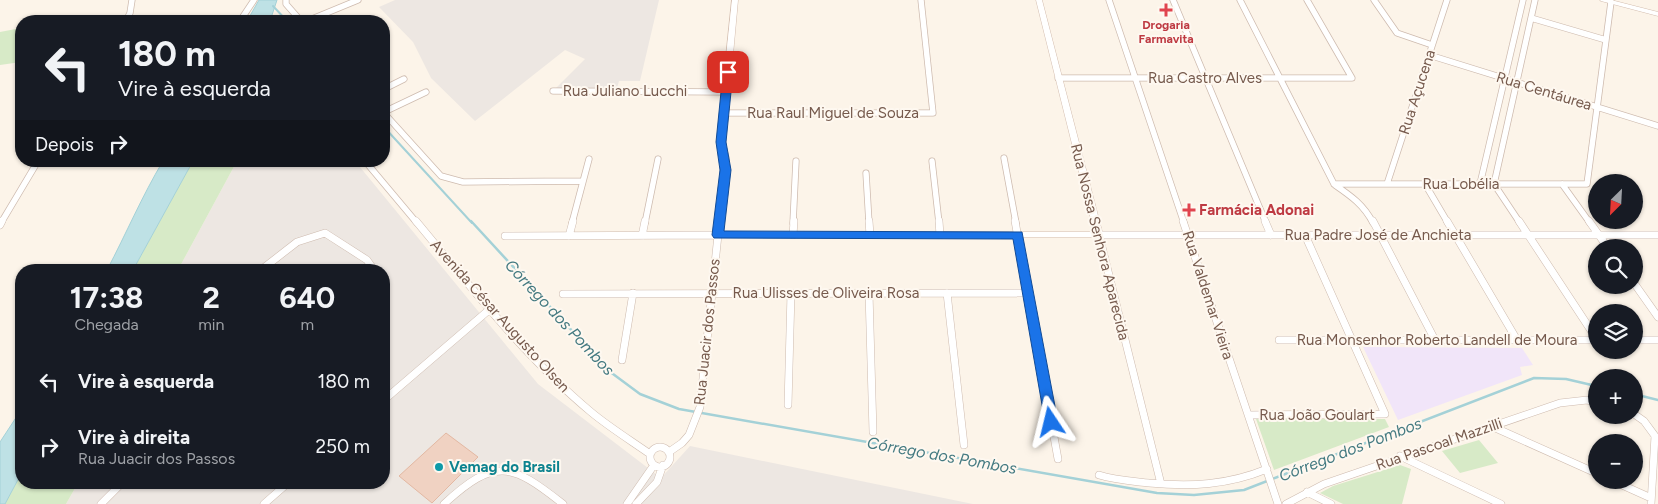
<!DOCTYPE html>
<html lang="pt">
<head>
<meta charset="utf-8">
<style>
	:root { --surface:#171b24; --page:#20242c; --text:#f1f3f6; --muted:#9ea1a6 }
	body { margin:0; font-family:Figtree,sans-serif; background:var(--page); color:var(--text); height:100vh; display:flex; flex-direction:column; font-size:19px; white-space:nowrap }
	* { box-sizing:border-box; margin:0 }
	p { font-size:16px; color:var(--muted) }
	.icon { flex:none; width:28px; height:28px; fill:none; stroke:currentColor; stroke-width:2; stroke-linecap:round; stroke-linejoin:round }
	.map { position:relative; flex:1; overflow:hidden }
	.panel { position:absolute; left:15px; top:264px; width:375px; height:225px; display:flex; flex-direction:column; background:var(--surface); border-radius:20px; box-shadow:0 1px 4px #0004 }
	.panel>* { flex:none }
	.top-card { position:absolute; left:15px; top:15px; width:375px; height:152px; border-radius:20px; box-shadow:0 1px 4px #0004; background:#171b24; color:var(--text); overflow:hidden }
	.needle { width:32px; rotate:204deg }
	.buttons { position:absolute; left:1588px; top:174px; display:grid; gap:10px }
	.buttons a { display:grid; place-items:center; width:55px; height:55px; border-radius:50%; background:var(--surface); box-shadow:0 1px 4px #0004; font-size:25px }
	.pin { position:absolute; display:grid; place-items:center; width:42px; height:42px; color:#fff; margin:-21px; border-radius:10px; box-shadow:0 2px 8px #0006 }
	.me { position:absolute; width:55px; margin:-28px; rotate:350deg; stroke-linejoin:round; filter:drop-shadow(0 0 4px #0008) }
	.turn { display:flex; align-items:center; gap:18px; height:105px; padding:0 20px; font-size:22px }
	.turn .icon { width:65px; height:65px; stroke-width:2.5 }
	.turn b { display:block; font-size:35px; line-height:42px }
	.then { display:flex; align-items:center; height:48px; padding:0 20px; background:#0003; gap:10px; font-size:19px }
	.eta { display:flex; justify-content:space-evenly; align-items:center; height:85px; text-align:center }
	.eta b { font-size:30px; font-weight:700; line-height:35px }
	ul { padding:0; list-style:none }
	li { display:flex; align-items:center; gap:15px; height:65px; padding:0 20px }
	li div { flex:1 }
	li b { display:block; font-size:19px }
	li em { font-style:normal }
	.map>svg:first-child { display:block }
</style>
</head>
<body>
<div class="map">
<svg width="1658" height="504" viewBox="0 0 1658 504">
	<rect width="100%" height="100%" fill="#fcf4e9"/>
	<path fill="#ede7e2" d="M 395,0 L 659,0 L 640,81 L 619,81 L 617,88 L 556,88 L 585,59 L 565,50 L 475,121 L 431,78 L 413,42 L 379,7 Z
		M 237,161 L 355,161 L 538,384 L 661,478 L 690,446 L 973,504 L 66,504 L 78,483 L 384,482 L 384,270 L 178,270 Z"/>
	<path fill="#f1e5f9" d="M 1363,347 L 1522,348 L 1533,365 L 1520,367 L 1522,375 L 1398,420 Z"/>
	<path fill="#d7eac7" d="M 21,28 L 21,62 L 0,65 L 0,32 Z
		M 193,161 L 237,161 L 178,270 L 133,270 Z
		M 1256,419 L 1385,419 L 1389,427 L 1274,470 Z
		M 1479,440 L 1498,463 L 1460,473 L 1442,451 Z
		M 1400,465 L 1411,469 L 1402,504 L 1343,504 L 1320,493 L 1333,486 Z
		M 21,474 L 21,482 L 78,483 L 66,504 L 5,504 Z"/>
	<path fill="#bee1e5" stroke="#a4d1d7" d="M 259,0 L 277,0 L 270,21 L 247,21 Z
		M 163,161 L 193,161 L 133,270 L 107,270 C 126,234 142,196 163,161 Z
		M 21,410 L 21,474 L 5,504 L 0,504 L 0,442 Z"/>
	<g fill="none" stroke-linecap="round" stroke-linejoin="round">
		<path stroke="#a4d1d7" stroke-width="2" d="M 273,6 L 287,21
			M 384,127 L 472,223"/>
		<path stroke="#a4d1d7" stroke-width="2.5" d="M 471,221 L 609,371 L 640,394 L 679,409 L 1157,493 L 1194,495 L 1244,490 L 1534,378 L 1566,379 L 1596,386
			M 1634,394 L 1658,400"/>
	</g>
	<path fill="#f0d2c2" stroke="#e3b8a2" d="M 446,433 L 478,457 L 432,503 L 399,476 Z"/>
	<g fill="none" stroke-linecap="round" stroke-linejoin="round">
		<defs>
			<path id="street-far1" d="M 286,0 L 286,4 L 301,21
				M 1109,0 L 1184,223
				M 1173,0 L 1266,223
				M 1240,0 L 1334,184
				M 1374,0 L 1397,33 L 1432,45
				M 1531,18 L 1606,40
				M 126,21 L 130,13 L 132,0
				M 240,21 L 254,0
				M 307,21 L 358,0
				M 1429,55 L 1658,126
				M 1058,78 L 1352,78 L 1307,0
				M 384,89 L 404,79
				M 553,91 L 726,92
				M 384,112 L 426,92
				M 384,113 L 441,176 L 463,182 L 583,181
				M 724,113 L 933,113 L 921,0
				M 1004,158 L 1016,223
				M 365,161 L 417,223
				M 932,161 L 939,223
				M 866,173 L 869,223
				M 1334,184 L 1587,184 L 1611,2
				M 1387,184 L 1447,0
				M 1425,184 L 1448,223
				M 1480,184 L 1523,0
				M 1562,184 L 1590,223
				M 1335,185 C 1351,196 1364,205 1373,223
				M 1,223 L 38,161
				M 572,223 L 589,159
				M 645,223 L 658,159
				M 793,223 L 796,161
				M 1520,223 L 1494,184 L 1535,0"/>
			<path id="street" d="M 416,221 C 471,287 525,357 591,412 C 609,427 630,440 650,454
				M 869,221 L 870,235
				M 939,221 L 940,235
				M 1015,221 L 1058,459
				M 1183,221 L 1278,504
				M 1265,221 L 1271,235
				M 1373,221 L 1435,340
				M 1447,221 L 1517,340
				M 1519,221 L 1596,338
				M 1589,221 L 1608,248
				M 0,225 L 2,221
				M 793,235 L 794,221
				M 505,236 L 718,235 L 700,407 L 689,435 L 682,443 L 669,452
				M 569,236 L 573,221
				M 642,236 L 645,221
				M 261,270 L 297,242 L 325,233 L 367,260 L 374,270
				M 1634,283 L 1658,317
				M 869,293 L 873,432
				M 947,293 L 964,445
				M 563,294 L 1028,293
				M 1279,340 L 1596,340
				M 1634,340 L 1658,340
				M 622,360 L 633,293
				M 384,400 L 490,309
				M 788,405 L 791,293
				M 1634,414 L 1644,421 L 1655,436 L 1651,504
				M 1249,415 L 1385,414 L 1305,235
				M 1491,426 L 1596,473
				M650 457a10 10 0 1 1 20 0a10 10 0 1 1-20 0Z
				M 1400,456 L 1501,504
				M 1099,475 C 1115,480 1132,481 1149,483 C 1191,487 1228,485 1267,469
				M 1611,480 L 1651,498
				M 1161,484 L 1099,235 L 1658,235
				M 1307,492 L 1331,504
				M 101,504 L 123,482
				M 264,504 L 289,482
				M 444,504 C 495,457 511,463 563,504
				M 627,504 L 654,465
				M 636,504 L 657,482 L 663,465
				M 1286,504 L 1324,484 L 1560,403 L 1587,400 L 1596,402"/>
			<path id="secondary" d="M 732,0 L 738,0 L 725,142 L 729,157 L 729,170 L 723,232 L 1094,232 L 1036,0 L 1042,0 L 1103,235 L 1102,237 L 715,237 L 714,235 L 721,170 L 721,157 L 717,142 Z
				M 1600,0 L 1611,0 L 1658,12 L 1658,16 L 1601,1 Z"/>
		</defs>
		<use href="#street-far1" stroke="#cebbaf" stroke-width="7"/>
		<use href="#street" stroke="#cebbaf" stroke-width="8"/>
		<use href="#secondary" stroke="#d3bdaf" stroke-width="1"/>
		<use href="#street-far1" stroke="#fff" stroke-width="5.5"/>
		<use href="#street" stroke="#fff" stroke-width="7"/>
		<use href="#secondary" fill="#fff" fill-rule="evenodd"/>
	</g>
	<path fill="#1a73e8" stroke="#114b97" d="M 728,69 L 733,72 L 726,142 L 731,170 L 724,231 L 1022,232 L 1058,422 L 1056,426 L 1051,428 L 1047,426 L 1045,422 L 1013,239 L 714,238 L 712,235 L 720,170 L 716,142 L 723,72 Z"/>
	<g fill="#e0444e" stroke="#fef8f0" stroke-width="2">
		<path d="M1163.5 2.5h5v5h5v5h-5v5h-5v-5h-5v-5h5z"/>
		<path d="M1186.5 202.5h5v5h5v5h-5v5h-5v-5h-5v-5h5z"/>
	</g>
	<circle fill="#0f9aa8" stroke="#fef8f0" stroke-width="2" cx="439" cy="467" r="5"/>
	<g text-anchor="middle" stroke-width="4" stroke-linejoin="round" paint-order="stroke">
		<g font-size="12" font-weight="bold" fill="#be3a42" stroke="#fef8f0">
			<text x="1166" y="29">Drogaria<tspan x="1166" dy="14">Farmavita</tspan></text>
		</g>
		<g font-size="15" fill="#765a4d" stroke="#fef8f0">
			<text x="1205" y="83">Rua Castro Alves</text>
			<text x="625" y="96">Rua Juliano Lucchi</text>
			<text transform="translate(1544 91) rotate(17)" y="5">Rua Centáurea</text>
			<text transform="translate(1417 92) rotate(-72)" y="5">Rua Açucena</text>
			<text x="833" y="118">Rua Raul Miguel de Souza</text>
			<text x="1461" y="189">Rua Lobélia</text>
			<text x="1378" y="240">Rua Padre José de Anchieta</text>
			<text transform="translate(1100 242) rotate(76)" y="5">Rua Nossa Senhora Aparecida</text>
			<text x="826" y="298">Rua Ulisses de Oliveira Rosa</text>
			<text transform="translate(1208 295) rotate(72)" y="5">Rua Valdemar Vieira</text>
			<text transform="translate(500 316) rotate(48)" y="5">Avenida César Augusto Olsen</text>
			<text transform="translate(707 332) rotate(-84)" y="5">Rua Juacir dos Passos</text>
			<text x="1437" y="345">Rua Monsenhor Roberto Landell de Moura</text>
			<text x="1317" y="420">Rua João Goulart</text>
			<text transform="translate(1439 444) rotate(-19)" y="5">Rua Pascoal Mazzilli</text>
		</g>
		<g font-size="15" font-weight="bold" fill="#be3a42" stroke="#fef8f0" text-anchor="start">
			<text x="1199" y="215">Farmácia Adonai</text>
		</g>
		<g font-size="15" font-weight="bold" fill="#0d838f" stroke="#fef8f0" text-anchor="start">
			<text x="449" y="472">Vemag do Brasil</text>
		</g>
		<g font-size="16" font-style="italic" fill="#447a81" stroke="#fef8f0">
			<text transform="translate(560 317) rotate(47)" y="6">Córrego dos Pombos</text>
			<text transform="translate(1350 449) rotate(-21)" y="6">Córrego dos Pombos</text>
			<text transform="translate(942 455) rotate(10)" y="6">Córrego dos Pombos</text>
		</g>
	</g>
</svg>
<div class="buttons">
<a><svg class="needle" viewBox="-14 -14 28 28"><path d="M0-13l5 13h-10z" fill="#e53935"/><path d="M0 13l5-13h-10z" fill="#9ea1a6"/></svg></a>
<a><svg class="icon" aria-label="search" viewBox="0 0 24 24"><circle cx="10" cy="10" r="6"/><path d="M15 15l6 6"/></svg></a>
<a><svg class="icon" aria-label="layers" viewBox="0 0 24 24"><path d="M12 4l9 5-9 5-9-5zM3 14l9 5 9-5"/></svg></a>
<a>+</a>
<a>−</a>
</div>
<div class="pin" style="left:728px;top:72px;background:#d93025"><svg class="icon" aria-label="arrive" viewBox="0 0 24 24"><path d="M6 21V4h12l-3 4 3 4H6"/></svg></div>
<svg class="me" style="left:1051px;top:422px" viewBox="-20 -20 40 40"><path d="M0-17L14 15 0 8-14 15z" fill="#1a73e8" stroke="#fff" stroke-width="4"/></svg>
<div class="top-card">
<div class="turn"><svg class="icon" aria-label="left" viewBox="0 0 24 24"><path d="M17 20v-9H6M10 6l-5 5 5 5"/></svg><div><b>180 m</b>Vire à esquerda</div></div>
<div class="then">Depois<svg class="icon" aria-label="right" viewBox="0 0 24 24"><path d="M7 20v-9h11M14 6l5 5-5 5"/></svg></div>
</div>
<section class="panel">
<div class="eta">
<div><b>17:38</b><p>Chegada</p></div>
<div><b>2</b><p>min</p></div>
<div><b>640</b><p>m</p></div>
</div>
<ul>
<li><svg class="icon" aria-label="left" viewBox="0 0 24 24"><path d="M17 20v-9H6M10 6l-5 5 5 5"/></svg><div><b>Vire à esquerda</b></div><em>180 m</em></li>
<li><svg class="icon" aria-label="right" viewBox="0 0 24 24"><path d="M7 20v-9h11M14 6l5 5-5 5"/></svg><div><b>Vire à direita</b><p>Rua Juacir dos Passos</p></div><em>250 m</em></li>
</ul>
</section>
</div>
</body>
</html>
